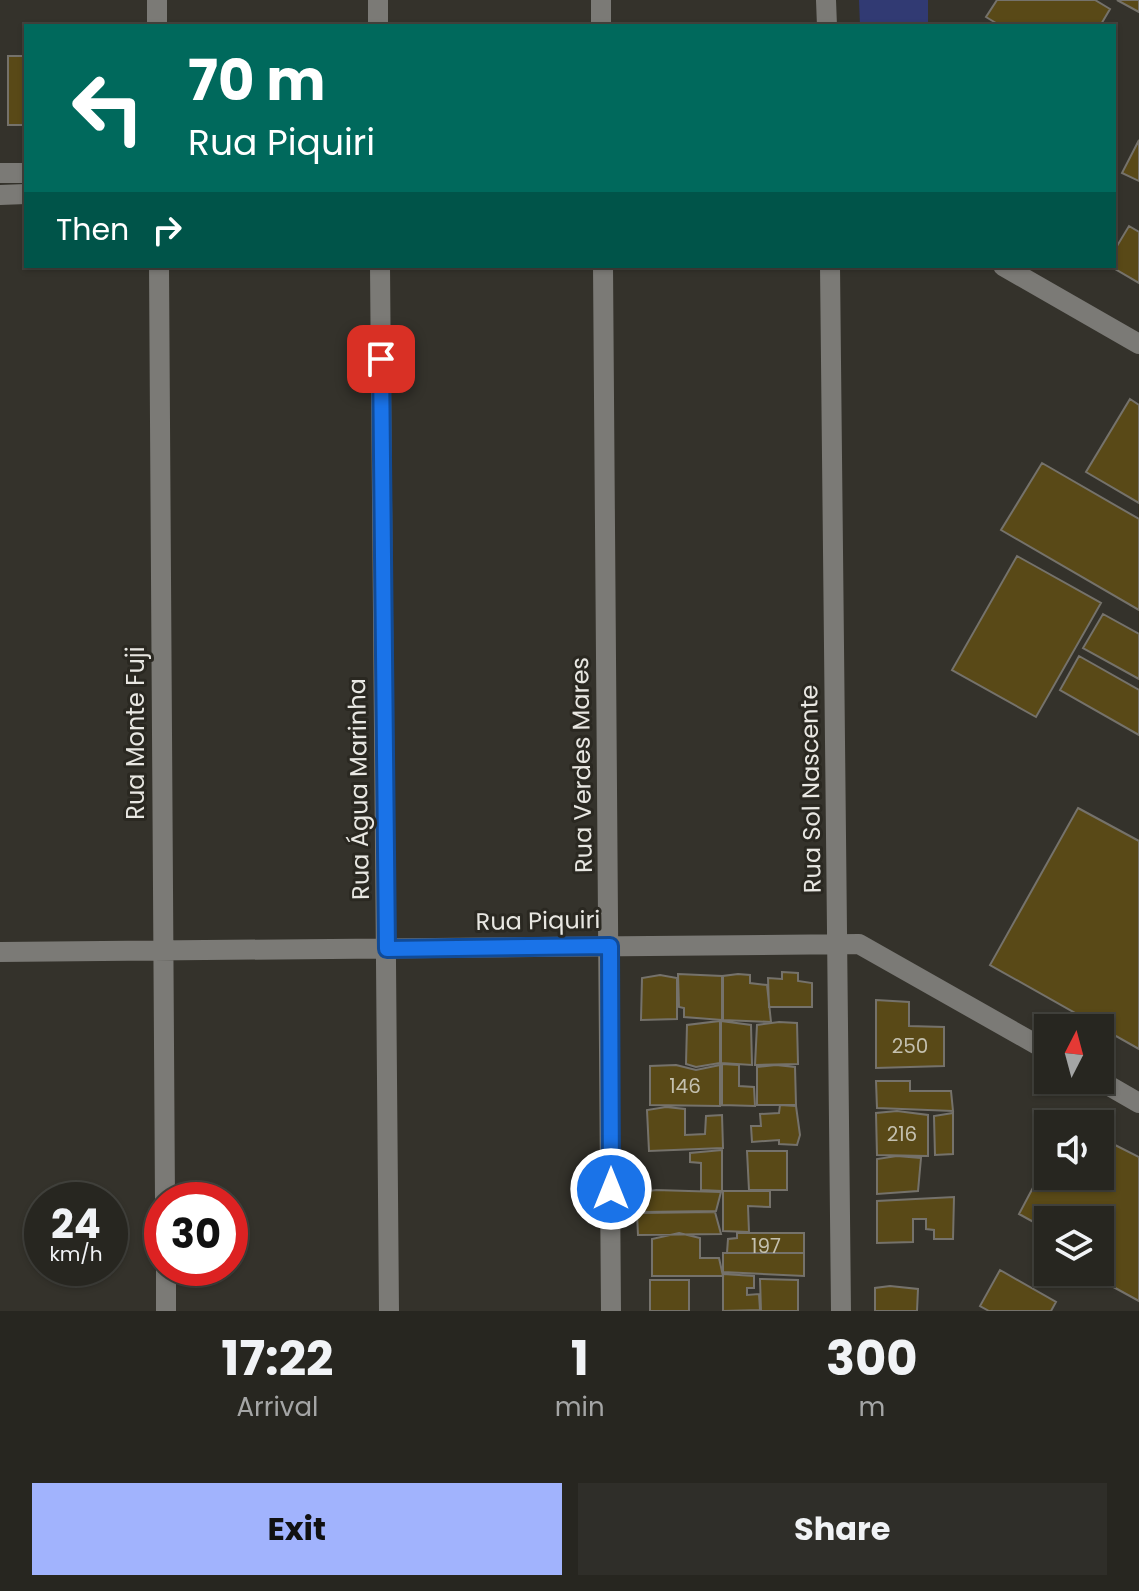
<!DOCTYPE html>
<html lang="en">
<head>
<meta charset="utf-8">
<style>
	:root { --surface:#272620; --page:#2f2e29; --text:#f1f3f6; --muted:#a4a5a5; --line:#43433e; --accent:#a1b3fd }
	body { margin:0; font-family:Poppins,sans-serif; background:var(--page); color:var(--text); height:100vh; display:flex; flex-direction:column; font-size:30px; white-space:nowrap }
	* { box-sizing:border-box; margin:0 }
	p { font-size:26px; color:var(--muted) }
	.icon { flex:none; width:44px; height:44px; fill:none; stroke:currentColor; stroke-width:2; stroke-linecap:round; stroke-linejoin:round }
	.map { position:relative; height:1311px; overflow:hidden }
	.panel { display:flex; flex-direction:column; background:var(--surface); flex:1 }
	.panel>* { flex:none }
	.guide { position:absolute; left:24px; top:24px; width:1092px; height:244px; border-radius:0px; box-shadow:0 2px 6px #0004,0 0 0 2px var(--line); background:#00695c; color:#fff; overflow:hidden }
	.needle { width:52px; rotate:6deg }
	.controls { position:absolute; left:1034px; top:1014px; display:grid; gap:16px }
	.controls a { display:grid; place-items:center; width:80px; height:80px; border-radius:0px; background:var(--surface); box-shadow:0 2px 6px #0004,0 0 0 2px var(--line); font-size:40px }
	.speed { position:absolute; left:24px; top:1182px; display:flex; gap:16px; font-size:40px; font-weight:700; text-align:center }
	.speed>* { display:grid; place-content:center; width:104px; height:104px; border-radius:50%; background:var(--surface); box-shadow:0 2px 6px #0004,0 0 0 2px var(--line); line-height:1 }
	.speed small { font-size:20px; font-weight:400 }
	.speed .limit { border:12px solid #d22; background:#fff; color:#111 }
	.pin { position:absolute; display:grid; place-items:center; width:68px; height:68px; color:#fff; margin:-34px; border-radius:16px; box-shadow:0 4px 12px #0006 }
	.me { position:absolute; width:88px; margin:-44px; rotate:0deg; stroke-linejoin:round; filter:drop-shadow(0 0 6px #0008) }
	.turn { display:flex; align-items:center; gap:28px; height:168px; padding:0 32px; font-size:36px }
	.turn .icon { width:104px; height:104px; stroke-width:2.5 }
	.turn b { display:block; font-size:56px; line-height:68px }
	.then { display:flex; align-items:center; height:76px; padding:0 32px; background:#0003; gap:16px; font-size:30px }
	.eta { display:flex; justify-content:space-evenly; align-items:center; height:136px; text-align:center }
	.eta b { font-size:48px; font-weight:700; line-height:56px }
	.primary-button { display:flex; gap:16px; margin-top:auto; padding:16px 32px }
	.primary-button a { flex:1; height:92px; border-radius:0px; background:var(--accent); color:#111; font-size:32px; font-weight:700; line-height:92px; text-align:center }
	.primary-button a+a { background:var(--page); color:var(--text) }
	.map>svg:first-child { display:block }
</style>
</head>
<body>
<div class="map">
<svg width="1139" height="1311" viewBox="0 0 1139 1311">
	<rect width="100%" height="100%" fill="#34322b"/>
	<path fill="#313a73" d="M 859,0 L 928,0 L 928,26 L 860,26 Z"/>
	<path fill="#594917" stroke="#75726b" stroke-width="2" d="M 997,0 L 1095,0 L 1110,9 L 1100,26 L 1001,26 L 986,17 Z
		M 1117,0 L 1139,0 L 1139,12 Z
		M 8,56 L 26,56 L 26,125 L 8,125 Z
		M 1139,140 L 1139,181 L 1122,173 Z
		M 1129,226 L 1139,232 L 1139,283 L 1110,266 L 1114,266 L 1114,251 Z
		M 45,266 L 124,266 L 124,269 L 45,268 Z
		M 1130,399 L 1139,405 L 1139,503 L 1086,472 Z
		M 1042,463 L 1139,519 L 1139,610 L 1001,530 Z
		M 1017,556 L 1101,603 L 1036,717 L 952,670 Z
		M 1103,614 L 1139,634 L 1139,679 L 1083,648 Z
		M 1079,656 L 1139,690 L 1139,735 L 1060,690 Z
		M 1078,808 L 1139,841 L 1139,1049 L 990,965 Z
		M 782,972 L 798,973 L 798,981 L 812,983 L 812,1007 L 769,1007 L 768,978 L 782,979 Z
		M 678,974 L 722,976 L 722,1020 L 684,1017 L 684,1008 L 679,1007 Z
		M 738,974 L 750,975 L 750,983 L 767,985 L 771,1022 L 723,1020 L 723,976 Z
		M 660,975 L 677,978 L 677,1019 L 641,1020 L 642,978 Z
		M 876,1000 L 909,1002 L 909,1026 L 944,1027 L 944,1066 L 876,1068 Z
		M 720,1021 L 720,1063 L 696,1067 L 686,1064 L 687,1025 Z
		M 721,1021 L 751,1025 L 752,1065 L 721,1063 Z
		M 779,1022 L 797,1023 L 798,1064 L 755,1065 L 757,1025 Z
		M 722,1064 L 739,1065 L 739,1086 L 754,1087 L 755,1106 L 722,1105 Z
		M 676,1065 L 696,1070 L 720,1065 L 720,1106 L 650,1105 L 650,1066 Z
		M 776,1065 L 795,1067 L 796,1105 L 757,1105 L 757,1067 Z
		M 876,1081 L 910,1081 L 910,1091 L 951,1091 L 953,1111 L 877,1108 Z
		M 780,1105 L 796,1106 L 800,1135 L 797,1145 L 779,1144 L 779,1140 L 752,1142 L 751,1126 L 761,1126 L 760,1114 L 779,1113 Z
		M 666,1107 L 685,1109 L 685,1135 L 705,1134 L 706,1116 L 722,1115 L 723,1148 L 649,1151 L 647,1110 Z
		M 897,1111 L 928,1115 L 928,1156 L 877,1155 L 876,1113 Z
		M 953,1113 L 953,1154 L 935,1155 L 934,1116 Z
		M 1115,1145 L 1139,1157 L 1139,1301 L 1086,1272 L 1100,1272 L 1100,1220 L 1048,1220 L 1048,1230 L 1019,1214 L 1045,1165 L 1048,1176 L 1067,1176 L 1093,1189 Z
		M 722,1150 L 722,1191 L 701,1190 L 701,1163 L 690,1162 L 690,1153 Z
		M 747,1151 L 787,1151 L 787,1190 L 749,1190 Z
		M 897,1156 L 921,1158 L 918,1191 L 877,1194 L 877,1159 Z
		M 656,1190 L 721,1192 L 716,1211 L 642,1212 L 642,1192 Z
		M 723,1191 L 770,1191 L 770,1207 L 748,1206 L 749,1232 L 723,1231 Z
		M 954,1197 L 953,1239 L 934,1239 L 934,1230 L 926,1229 L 926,1219 L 913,1219 L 913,1242 L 877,1243 L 877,1201 Z
		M 715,1212 L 721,1234 L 638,1235 L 637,1213 Z
		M 679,1233 L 700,1238 L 700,1258 L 719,1258 L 723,1276 L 652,1276 L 652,1239 Z
		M 737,1233 L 804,1233 L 804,1253 L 727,1253 L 728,1239 L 737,1238 Z
		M 723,1253 L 804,1253 L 804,1276 L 723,1272 Z
		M 1000,1270 L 1056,1302 L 1051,1311 L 989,1311 L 980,1306 Z
		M 723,1274 L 754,1276 L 754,1288 L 747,1288 L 747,1295 L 759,1294 L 760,1310 L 723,1311 Z
		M 760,1279 L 798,1280 L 798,1311 L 761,1311 Z
		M 650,1280 L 689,1280 L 689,1311 L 650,1311 Z
		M 890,1286 L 918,1289 L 917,1311 L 875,1311 L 875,1288 Z"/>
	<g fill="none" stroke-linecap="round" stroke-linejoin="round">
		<path stroke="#7b7a76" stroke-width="20" d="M 157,0 L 157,26
			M 378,0 L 378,26
			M 601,0 L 601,26
			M 826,0 L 827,26
			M 0,173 L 26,173
			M 0,195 L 26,194
			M 159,266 L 165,1200
			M 380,266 L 389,1311
			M 603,266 L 611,1311
			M 830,266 L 841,1311
			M 1003,266 L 1139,344
			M 0,952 L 859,944 L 1048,1051
			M 1099,1080 L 1139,1103
			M 166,1268 L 166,1311"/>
	</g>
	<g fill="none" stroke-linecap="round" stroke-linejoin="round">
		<defs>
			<path id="route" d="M 381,359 L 387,949 L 610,946 L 611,1189"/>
		</defs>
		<use href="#route" stroke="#114b97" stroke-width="20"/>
		<use href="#route" stroke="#1a73e8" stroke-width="14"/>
	</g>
	<g text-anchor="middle" stroke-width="6" stroke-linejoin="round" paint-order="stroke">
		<g font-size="20" fill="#c4c0af">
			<text x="910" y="1053">250</text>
			<text x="685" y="1093">146</text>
			<text x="902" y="1141">216</text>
			<text x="766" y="1253">197</text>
		</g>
		<g font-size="24" fill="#e8e7e2" stroke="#2a2821">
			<text transform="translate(136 733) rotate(-90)" y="8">Rua Monte Fuji</text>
			<text transform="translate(582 765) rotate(-91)" y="8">Rua Verdes Mares</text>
			<text transform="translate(359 789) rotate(-91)" y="8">Rua Água Marinha</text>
			<text transform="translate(811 789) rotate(-91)" y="8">Rua Sol Nascente</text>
			<text transform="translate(538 921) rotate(-1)" y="8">Rua Piquiri</text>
		</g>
	</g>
</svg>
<div class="controls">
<a><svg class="needle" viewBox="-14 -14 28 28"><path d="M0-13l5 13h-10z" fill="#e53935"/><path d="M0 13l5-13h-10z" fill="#a4a5a5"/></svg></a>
<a><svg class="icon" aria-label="sound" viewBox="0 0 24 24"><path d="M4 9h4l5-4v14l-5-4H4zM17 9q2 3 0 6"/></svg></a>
<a><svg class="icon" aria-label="layers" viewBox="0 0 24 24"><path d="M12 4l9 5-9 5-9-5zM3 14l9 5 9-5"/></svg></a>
</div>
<div class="speed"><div>24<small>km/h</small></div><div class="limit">30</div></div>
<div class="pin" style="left:381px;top:359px;background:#d93025"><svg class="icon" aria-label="arrive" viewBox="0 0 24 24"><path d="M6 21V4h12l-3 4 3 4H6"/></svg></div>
<svg class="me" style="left:611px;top:1189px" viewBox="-20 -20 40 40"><circle r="17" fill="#1a73e8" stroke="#fff" stroke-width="3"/><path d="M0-11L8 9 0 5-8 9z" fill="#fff"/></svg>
<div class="guide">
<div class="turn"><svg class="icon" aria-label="left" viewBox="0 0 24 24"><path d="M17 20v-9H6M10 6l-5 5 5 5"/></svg><div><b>70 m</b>Rua Piquiri</div></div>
<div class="then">Then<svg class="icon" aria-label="right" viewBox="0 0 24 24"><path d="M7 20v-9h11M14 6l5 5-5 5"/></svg></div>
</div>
</div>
<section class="panel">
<div class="eta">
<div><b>17:22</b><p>Arrival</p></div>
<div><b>1</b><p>min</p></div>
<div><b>300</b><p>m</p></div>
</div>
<div class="primary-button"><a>Exit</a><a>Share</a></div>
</section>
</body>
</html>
